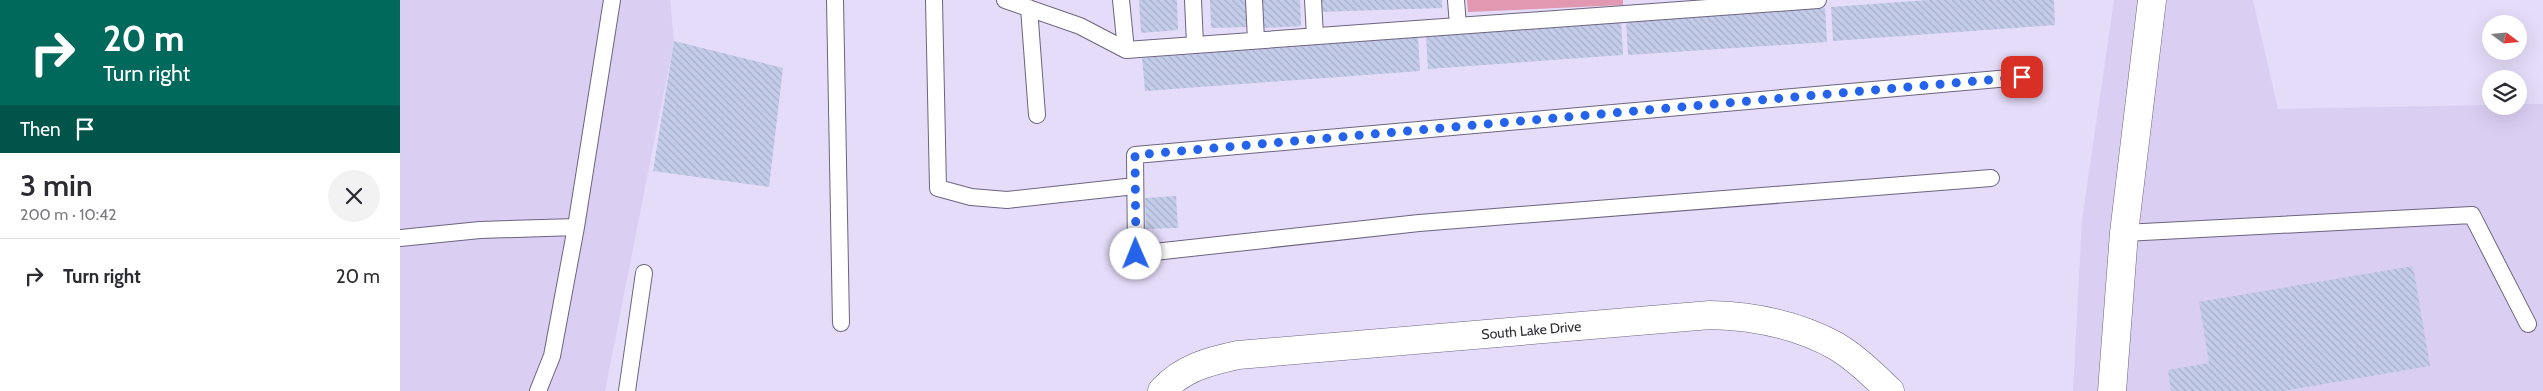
<!DOCTYPE html>
<html lang="en">
<head>
<meta charset="utf-8">
<style>
	:root { --surface:#fff; --page:#f2f2f3; --text:#2b2b33; --muted:#7c7c81; --line:#e1e1e2 }
	body { margin:0; font-family:Cabin,sans-serif; background:var(--page); color:var(--text); height:100vh; display:flex; flex-direction:column; font-size:19px; white-space:nowrap }
	* { box-sizing:border-box; margin:0 }
	p { font-size:16px; color:var(--muted) }
	.icon { flex:none; width:28px; height:28px; fill:none; stroke:currentColor; stroke-width:2; stroke-linecap:round; stroke-linejoin:round }
	.map { position:relative; flex:1; overflow:hidden }
	.details { display:flex; flex-direction:column; background:var(--surface); width:400px }
	.details>* { flex:none }
	.top-card { background:#00695c; color:#fff; overflow:hidden }
	.needle { width:32px; rotate:106deg }
	.fabs { position:absolute; left:2082px; top:15px; display:grid; gap:10px }
	.fabs a { display:grid; place-items:center; width:45px; height:45px; border-radius:50%; background:var(--surface); box-shadow:0 5px 20px #0002; font-size:25px }
	.pin { position:absolute; display:grid; place-items:center; width:42px; height:42px; color:#fff; margin:-21px; border-radius:10px; box-shadow:0 2px 8px #0006 }
	.me { position:absolute; width:55px; margin:-28px; rotate:359deg; stroke-linejoin:round; filter:drop-shadow(0 0 4px #0008) }
	.turn { display:flex; align-items:center; gap:18px; height:105px; padding:0 20px; font-size:22px }
	.turn .icon { width:65px; height:65px; stroke-width:2.5 }
	.turn b { display:block; font-size:35px; line-height:42px }
	.then { display:flex; align-items:center; height:48px; padding:0 20px; background:#0003; gap:10px; font-size:19px }
	.round { display:grid; place-items:center; flex:none; width:52px; height:52px; border-radius:26px; background:var(--page) }
	.summary { display:flex; align-items:center; justify-content:space-between; height:85px; padding:0 20px }
	h1 { font-size:30px; font-weight:600; line-height:38px }
	ul { padding:0; list-style:none }
	li { display:flex; align-items:center; gap:15px; height:75px; padding:0 20px; border-top:1px solid var(--line) }
	li div { flex:1 }
	li b { display:block; font-size:19px }
	li em { font-style:normal }
	main { display:flex; flex:1; min-height:0 }
	.map>svg:first-child { display:block }
</style>
</head>
<body>
<main>
<section class="details">
<div class="top-card">
<div class="turn"><svg class="icon" aria-label="right" viewBox="0 0 24 24"><path d="M7 20v-9h11M14 6l5 5-5 5"/></svg><div><b>20 m</b>Turn right</div></div>
<div class="then">Then<svg class="icon" aria-label="arrive" viewBox="0 0 24 24"><path d="M6 21V4h12l-3 4 3 4H6"/></svg></div>
</div>
<div class="summary"><div><h1>3 min</h1><p>200 m · 10:42</p></div><a class="round"><svg class="icon" aria-label="close" viewBox="0 0 24 24"><path d="M6 6l12 12M18 6L6 18"/></svg></a></div>
<ul>
<li><svg class="icon" aria-label="right" viewBox="0 0 24 24"><path d="M7 20v-9h11M14 6l5 5-5 5"/></svg><div><b>Turn right</b></div><em>20 m</em></li>
</ul>
</section>
<div class="map">
<svg width="2143" height="391" viewBox="0 0 2143 391">
	<defs>
		<pattern id="building-back-hatch" width="6" height="6" patternUnits="userSpaceOnUse" patternTransform="scale(1.25)"><rect width="6" height="6" fill="#c3cce9"/><path d="M-1 5l2 2M0 0l6 6M5-1l2 2" fill="none" stroke="#a8afc8"/></pattern>
	</defs>
	<rect width="100%" height="100%" fill="#e5dcf9"/>
	<path fill="#dacef3" d="M 0,0 L 270,0 L 274,41 L 205,391 L 0,391 Z
		M 1714,0 L 1853,0 L 1878,109 L 2091,105 L 2119,106 L 2119,104 L 2143,104 L 2143,391 L 1673,391 L 1682,220 Z"/>
	<path fill="#e198b0" d="M 1067,0 L 1223,0 L 1223,5 L 1068,12 Z"/>
	<path fill="url(#building-back-hatch)" d="M 739,0 L 777,0 L 778,30 L 741,33 Z
		M 810,0 L 848,0 L 849,27 L 811,28 Z
		M 861,0 L 900,0 L 901,26 L 863,28 Z
		M 918,0 L 1042,0 L 1042,8 L 918,12 Z
		M 1529,0 L 1654,0 L 1655,25 L 1433,41 L 1431,7 Z
		M 1425,8 L 1427,42 L 1228,55 L 1226,21 Z
		M 1221,21 L 1223,55 L 1028,69 L 1026,35 Z
		M 1018,37 L 1020,71 L 745,91 L 742,58 Z
		M 274,41 L 383,68 L 369,187 L 253,171 Z
		M 776,196 L 778,228 L 746,229 L 745,198 Z
		M 2013,266 L 2030,366 L 1883,391 L 1771,391 L 1768,370 L 1809,363 L 1799,302 Z"/>
	<g fill="none" stroke-linecap="round" stroke-linejoin="round">
		<defs>
			<path id="lane" d="M 435,0 L 441,323
				M 534,0 L 538,188 L 571,197 L 607,200 L 735,186
				M 605,0 L 680,26 L 726,50 L 1418,0
				M 721,0 L 726,50
				M 793,0 L 795,44
				M 854,0 L 856,40
				M 913,0 L 915,36
				M 1056,0 L 1058,26
				M 629,8 L 637,115
				M 1591,178 L 1019,223 L 736,254 L 735,155 L 1621,77
				M 1724,233 L 2072,215 L 2128,324
				M 0,238 L 80,230 L 176,227 L 212,0
				M 138,391 L 152,356 L 176,227
				M 227,391 L 244,273"/>
			<g id="street">
				<path id="s1" d="M 762,391 C 782,368 810,361 838,355 L 1310,315 C 1353,316 1398,325 1436,346 C 1456,358 1473,375 1490,391"/>
				<path d="M 1712,391 L 1724,233 L 1752,0"/>
			</g>
		</defs>
		<use href="#lane" stroke="#6d647e" stroke-width="18"/>
		<use href="#street" stroke="#6d647e" stroke-width="29"/>
		<use href="#lane" stroke="#fff" stroke-width="16"/>
		<use href="#street" stroke="#fff" stroke-width="28"/>
	</g>
	<g fill="none" stroke-linecap="round" stroke-linejoin="round">
		<path stroke="#2563eb" stroke-width="9" stroke-dasharray="0 16.2" d="M 736,254 L 735,155 L 1622,77"/>
	</g>
	<g text-anchor="middle" stroke-width="4" stroke-linejoin="round" paint-order="stroke">
		<g font-size="14" fill="#2f2c37" stroke="#e5dcf9">
			<text dy="5" stroke="none"><textPath href="#s1" startOffset="380">South Lake Drive</textPath></text>
		</g>
	</g>
</svg>
<div class="fabs">
<a><svg class="needle" viewBox="-14 -14 28 28"><path d="M0-13l5 13h-10z" fill="#e53935"/><path d="M0 13l5-13h-10z" fill="#7c7c81"/></svg></a>
<a><svg class="icon" aria-label="layers" viewBox="0 0 24 24"><path d="M12 4l9 5-9 5-9-5zM3 14l9 5 9-5"/></svg></a>
</div>
<div class="pin" style="left:1622px;top:77px;background:#d93025"><svg class="icon" aria-label="arrive" viewBox="0 0 24 24"><path d="M6 21V4h12l-3 4 3 4H6"/></svg></div>
<svg class="me" style="left:736px;top:254px" viewBox="-20 -20 40 40"><circle r="19" fill="#fff"/><path d="M0-13L10 11 0 6-10 11z" fill="#2563eb"/></svg>
</div>
</main>
</body>
</html>
